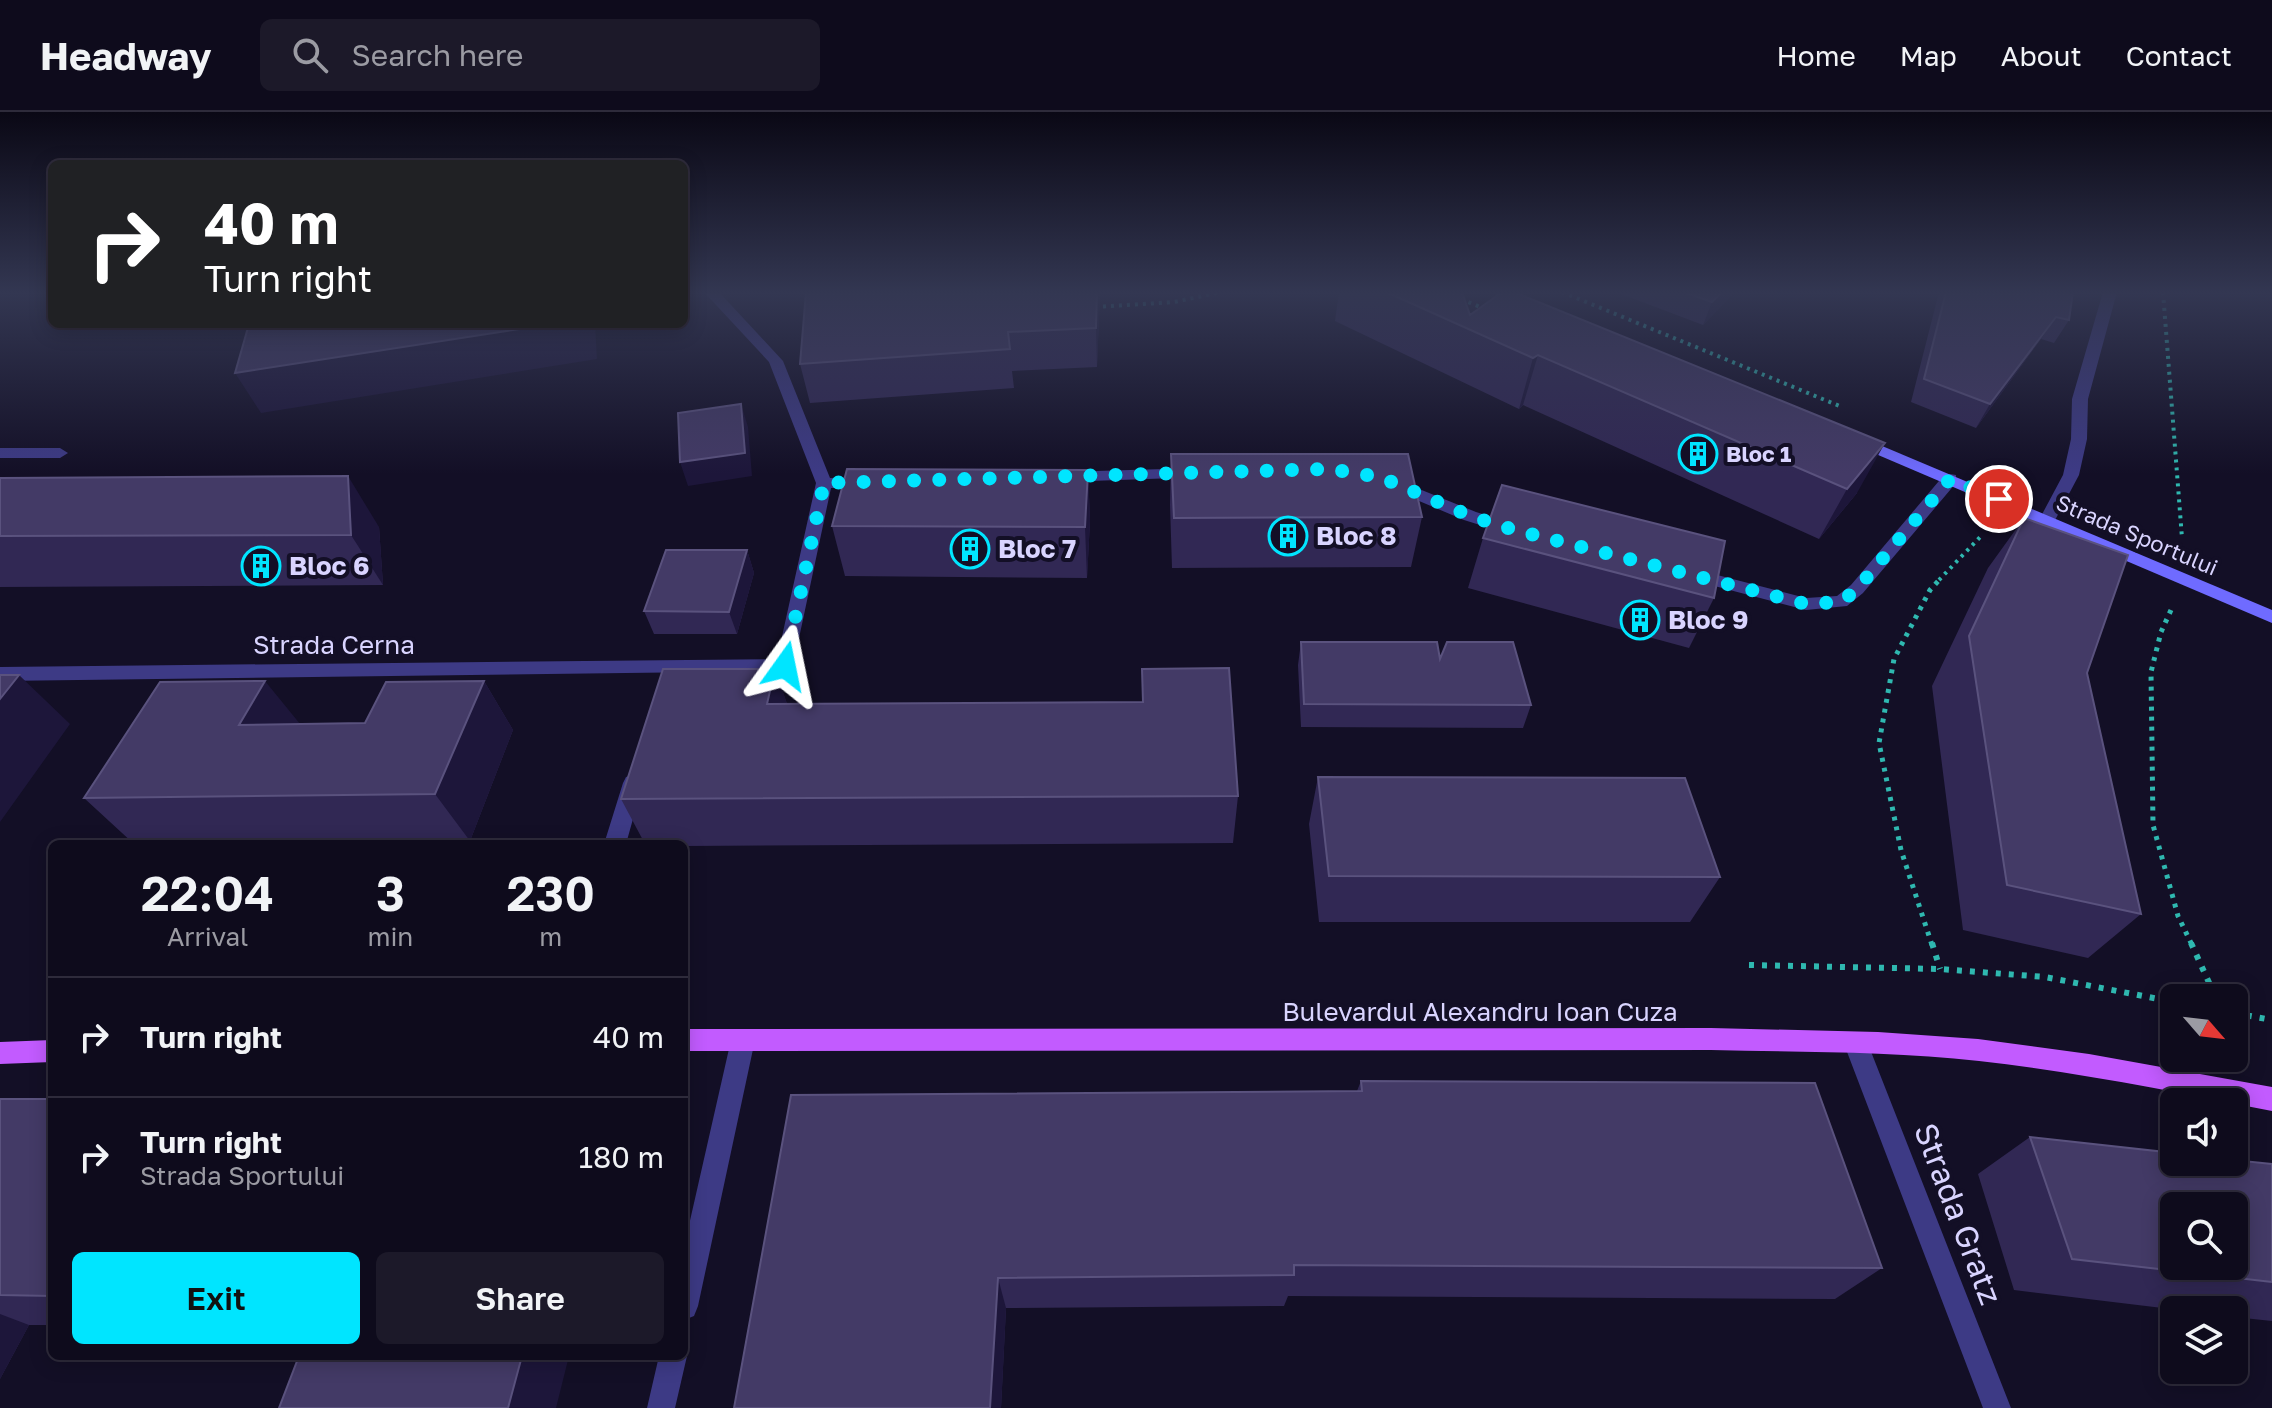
<!DOCTYPE html>
<html lang="en">
<head>
<meta charset="utf-8">
<style>
	:root { --surface:#0e0b1c; --page:#1c1929; --text:#f1f3f6; --muted:#9b9ba3; --line:#2e2b3b; --accent:#00e5ff }
	body { margin:0; font-family:"Golos Text",sans-serif; background:var(--page); color:var(--text); height:100vh; display:flex; flex-direction:column; font-size:30px; white-space:nowrap }
	* { box-sizing:border-box; margin:0 }
	p { font-size:26px; color:var(--muted) }
	.icon { flex:none; width:44px; height:44px; fill:none; stroke:currentColor; stroke-width:2; stroke-linecap:round; stroke-linejoin:round }
	.map { position:relative; flex:1; overflow:hidden }
	.panel { position:absolute; left:48px; top:728px; width:640px; height:520px; display:flex; flex-direction:column; background:var(--surface); border-radius:12px; box-shadow:0 4px 20px #0003,0 0 0 2px var(--line) }
	.panel>* { flex:none }
	.banner { position:absolute; left:48px; top:48px; width:640px; height:168px; border-radius:12px; box-shadow:0 4px 20px #0003,0 0 0 2px var(--line); background:#202124; color:#fff; overflow:hidden }
	.needle { width:52px; rotate:118deg }
	.buttons { position:absolute; left:2160px; top:872px; display:grid; gap:16px }
	.buttons a { display:grid; place-items:center; width:88px; height:88px; border-radius:12px; background:var(--surface); box-shadow:0 4px 20px #0003,0 0 0 2px var(--line); font-size:40px }
	.pin { position:absolute; display:grid; place-items:center; width:68px; height:68px; color:#fff; margin:-34px; border:4px solid #fff; border-radius:50%; box-shadow:0 2px 8px #0007 }
	.me { position:absolute; width:88px; margin:-44px; rotate:12deg; stroke-linejoin:round; filter:drop-shadow(0 0 6px #0008) }
	.turn { display:flex; align-items:center; gap:28px; height:168px; padding:0 24px; font-size:36px }
	.turn .icon { width:104px; height:104px; stroke-width:2.5 }
	.turn b { display:block; font-size:56px; line-height:68px }
	.eta { display:flex; justify-content:space-evenly; align-items:center; height:136px; text-align:center }
	.eta b { font-size:48px; font-weight:600; line-height:56px }
	.button { display:flex; gap:16px; margin-top:auto; padding:16px 24px }
	.button a { flex:1; height:92px; border-radius:12px; background:var(--accent); color:#111; font-size:32px; font-weight:600; line-height:92px; text-align:center }
	.button a+a { background:var(--page); color:var(--text) }
	ul { padding:0; list-style:none }
	li { display:flex; align-items:center; gap:24px; height:120px; padding:0 24px; border-top:2px solid var(--line) }
	li div { flex:1 }
	li b { display:block; font-size:30px }
	li em { font-style:normal }
	header { display:flex; align-items:center; gap:48px; box-sizing:border-box; height:112px; padding:0 40px; background:var(--surface); border-bottom:2px solid var(--line) }
	header strong { font-size:38px }
	nav { display:flex; gap:44px; margin-inline-start:auto; font-size:28px }
	.search { width:560px; height:72px; background:var(--page); display:flex; align-items:center; gap:20px; box-sizing:border-box; padding:0 28px; border-radius:12px; color:var(--muted); font-size:30px }
	.map>svg:first-child { display:block }
</style>
</head>
<body>
<header>
<strong>Headway</strong>
<div class="search"><svg class="icon" aria-label="search" viewBox="0 0 24 24"><circle cx="10" cy="10" r="6"/><path d="M15 15l6 6"/></svg>Search here</div>
<nav><a>Home</a><a>Map</a><a>About</a><a>Contact</a></nav>
</header>
<div class="map">
<svg width="2272" height="1296" viewBox="0 0 2272 1296">
	<rect width="100%" height="100%" fill="#130f26"/>
	<g fill="none" stroke-linecap="round" stroke-linejoin="round">
		<path stroke="#2fb8b0" stroke-width="4" stroke-dasharray="3 5" stroke-linecap="butt" d="M 1562,180 L 1842,295
			M 2163,180 L 2182,426
			M 1461,187 L 1485,197
			M 1095,195 L 1174,190 L 1221,180
			M 1939,468 L 1983,422"/>
		<path stroke="#2fb8b0" stroke-width="5" stroke-dasharray="4 6" stroke-linecap="butt" d="M 2171,498 L 2161,520 L 2151,560 L 2153,713 L 2178,804 L 2192,833
			M 1932,833 L 1901,738 L 1879,631 L 1894,547 L 1930,478 L 1941,466"/>
		<path stroke="#2fb8b0" stroke-width="6" stroke-dasharray="5 8" stroke-linecap="butt" d="M 1932,831 L 1940,857
			M 2191,831 L 2216,886
			M 1749,853 L 1940,857 L 2045,865 L 2174,890
			M 2234,901 L 2272,908"/>
		<path fill="#3d3a85" fill-rule="evenodd" d="M 704,180 L 719,180 L 783,249 L 830,366 L 870,365 L 878,370 L 870,375 L 831,376 L 792,559 L 0,569 L 0,555 L 777,547 L 816,371 L 769,250 Z
			M 2103,180 L 2117,180 L 2088,287 L 2087,327 L 2079,363 L 2053,412 L 2047,414 L 2039,408 L 2063,363 L 2071,327 L 2072,287 Z
			M 0,336 L 60,336 L 68,341 L 60,346 L 0,346 Z
			M 1198,356 L 1206,361 L 1204,365 L 1062,370 L 1054,365 L 1062,360 Z
			M 1950,362 L 1956,363 L 1956,371 L 1863,481 L 1847,494 L 1806,498 L 1688,467 L 1685,463 L 1694,457 L 1806,486 L 1837,484 L 1851,473 L 1944,363 Z
			M 1392,366 L 1476,400 L 1521,414 L 1523,418 L 1515,424 L 1464,408 L 1386,375 L 1386,367 Z
			M 633,663 L 640,665 L 643,671 L 626,732 L 604,732 L 623,671 L 626,665 Z"/>
		<path fill="#3d3a85" fill-rule="evenodd" d="M 743,917 L 751,920 L 755,928 L 698,1194 L 694,1204 L 684,1208 L 684,1135 L 731,928 L 735,920 Z
			M 1856,921 L 1864,924 L 1868,932 L 2011,1296 L 1983,1296 L 1844,932 L 1848,924 Z
			M 684,1237 L 687,1244 L 675,1296 L 647,1296 L 659,1244 L 684,1244 Z"/>
		<path fill="#6f6bff" fill-rule="evenodd" d="M 1856,323 L 2272,498 L 2272,511 L 1850,331 L 1848,328 Z"/>
		<path fill="#c25bff" fill-rule="evenodd" d="M 1711,916 L 1878,920 L 1978,927 L 2089,942 L 2272,975 L 2272,999 C 2176,980 2077,960 1979,949 C 1890,939 1800,940 1711,938 L 684,939 L 684,917 Z
			M 52,928 L 52,950 L 0,952 L 0,930 Z"/>
	</g>
	<path fill="#312854" d="M 1100,180 L 1097,255 L 1012,259 L 1014,276 L 810,291 L 800,252 Z
		M 1339,180 L 1462,180 L 1470,203 L 1857,381 L 1819,427 L 1523,293 L 1519,297 L 1335,209 Z
		M 1616,180 L 1735,180 L 1703,213 Z
		M 1939,180 L 2073,180 L 2069,208 L 2054,231 L 2041,227 L 1976,316 L 1911,290 Z
		M 1171,342 L 1422,405 L 1411,455 L 1172,456 L 1170,393 Z
		M 1088,358 L 1090,409 L 1087,466 L 845,464 L 832,414 Z
		M 0,366 L 379,415 L 383,473 L 0,475 Z
		M 2024,406 L 2087,561 L 2141,802 L 2088,846 L 1963,818 L 1932,574 L 1988,456 Z
		M 1483,426 L 1714,486 L 1689,536 L 1468,476 Z
		M 747,438 L 754,461 L 737,522 L 654,522 L 644,499 Z
		M 1301,530 L 1440,547 L 1531,593 L 1523,616 L 1301,615 L 1298,553 Z
		M 775,557 L 787,592 L 1142,590 L 1142,557 L 1238,684 L 1233,731 L 684,734 L 684,732 L 645,732 L 621,687 Z
		M 484,569 L 513,618 L 470,729 L 134,732 L 84,686 L 300,612 L 365,611 Z
		M 1318,665 L 1720,765 L 1690,810 L 1319,810 L 1309,712 Z
		M 1361,969 L 1882,1156 L 1835,1187 L 1288,1184 L 1284,1194 L 1006,1196 L 1001,1296 L 734,1296 L 1357,979 Z
		M 0,987 L 52,987 L 52,1213 L 29,1213 L 0,1267 Z
		M 2030,1025 L 2272,1052 L 2272,1209 L 2234,1205 L 2234,1198 L 2179,1198 L 2014,1178 L 1978,1062 Z"/>
	<path fill="#1d163a" d="M 1097,180 L 1100,180 L 1097,255 L 1096,216 Z
		M 1722,180 L 1735,180 L 1703,213 L 1712,190 Z
		M 2056,205 L 2041,227 L 1976,316 L 1990,292 Z
		M 552,212 L 595,212 L 597,247 L 261,301 L 235,261 Z
		M 1538,243 L 1523,293 L 1519,297 L 1533,246 Z
		M 741,292 L 748,315 L 752,364 L 688,374 L 680,350 Z
		M 1885,331 L 1857,381 L 1819,427 L 1847,377 Z
		M 1088,358 L 1090,409 L 1087,466 L 1085,415 Z
		M 348,364 L 379,415 L 383,473 L 351,423 Z
		M 747,438 L 754,461 L 737,522 L 729,500 Z
		M 775,557 L 792,606 L 767,592 Z
		M 19,563 L 70,612 L 0,710 L 0,587 Z
		M 265,569 L 305,618 L 239,613 Z
		M 484,569 L 513,618 L 470,729 L 435,682 Z
		M 998,1166 L 1006,1196 L 1001,1296 L 990,1296 Z
		M 0,1202 L 29,1213 L 0,1267 Z
		M 522,1244 L 569,1244 L 556,1296 L 508,1296 Z"/>
	<path fill="#433a66" stroke="#5a527e" stroke-width="2" fill-rule="evenodd" d="M 806,180 L 1097,180 L 1096,216 L 1008,220 L 1010,237 L 800,252 Z
		M 1386,180 L 1462,180 L 1470,203 L 1502,180 L 1514,180 L 1885,331 L 1847,377 L 1538,243 L 1533,246 Z
		M 1684,180 L 1722,180 L 1712,190 Z
		M 1946,180 L 2073,180 L 2069,208 L 2056,205 L 1990,292 L 1924,267 Z
		M 249,212 L 552,212 L 235,261 Z
		M 741,292 L 745,341 L 680,350 L 678,301 Z
		M 1171,342 L 1408,342 L 1422,405 L 1174,406 Z
		M 847,357 L 1088,358 L 1085,415 L 832,414 Z
		M 348,364 L 351,423 L 0,424 L 0,366 Z
		M 1502,373 L 1725,429 L 1714,486 L 1483,426 Z
		M 2024,406 L 2128,443 L 2087,561 L 2141,802 L 2007,773 L 1969,524 Z
		M 666,438 L 747,438 L 729,500 L 644,499 Z
		M 1301,530 L 1437,530 L 1440,547 L 1447,530 L 1513,530 L 1531,593 L 1304,592 Z
		M 1229,556 L 1238,684 L 621,687 L 663,557 L 775,557 L 767,592 L 1143,590 L 1142,557 Z
		M 0,563 L 19,563 L 0,587 Z
		M 265,569 L 239,613 L 365,611 L 386,570 L 484,569 L 435,682 L 84,686 L 160,570 Z
		M 1318,665 L 1685,666 L 1720,765 L 1329,764 Z
		M 1361,969 L 1815,971 L 1882,1156 L 1294,1153 L 1294,1163 L 998,1166 L 990,1296 L 734,1296 L 791,983 L 1362,979 Z
		M 0,987 L 52,987 L 52,1184 L 0,1183 Z
		M 2030,1025 L 2174,1041 L 2174,1050 L 2234,1050 L 2234,1048 L 2272,1052 L 2272,1170 L 2072,1147 ZM 2174,1094 L 2234,1094 L 2234,1154 L 2174,1154 Z
		M 299,1244 L 522,1244 L 508,1296 L 279,1296 Z"/>
	<linearGradient id="sky" x2="0" y2="1"><stop stop-color="#0a0815"/><stop offset="0.5" stop-color="#333752"/><stop offset="1" stop-color="#333752" stop-opacity="0"/></linearGradient>
	<rect width="2272" height="362" fill="url(#sky)"/>
	<g fill="none" stroke-linecap="round" stroke-linejoin="round">
		<path stroke="#00e5ff" stroke-width="14" stroke-dasharray="0 25.2" d="M 785,554 L 824,371 L 1329,357 L 1380,365 L 1470,404 L 1511,417 L 1806,492 L 1841,490 L 1857,477 L 1950,367 L 1999,387"/>
	</g>
	<defs>
		<symbol id="building-ring" viewBox="-11 -11 22 22"><circle r="9.5" fill="#130f26" stroke="#00e5ff" stroke-width="1.5"/><path d="M-4-6H4V6H1V3H-1V6H-4ZM-2.5-4.3h1.7v1.8h-1.7ZM.8-4.3h1.7v1.8H.8ZM-2.5-1h1.7V.8h-1.7ZM.8-1h1.7V.8H.8Z" fill="#00e5ff"/></symbol>
	</defs>
	<g fill-rule="evenodd">
		<use href="#building-ring" x="1676" y="320" width="44" height="44"/>
		<use href="#building-ring" x="1266" y="402" width="44" height="44"/>
		<use href="#building-ring" x="948" y="415" width="44" height="44"/>
		<use href="#building-ring" x="239" y="432" width="44" height="44"/>
		<use href="#building-ring" x="1618" y="486" width="44" height="44"/>
	</g>
	<g text-anchor="middle" stroke-width="8" stroke-linejoin="round" paint-order="stroke">
		<g font-size="22" font-weight="bold" fill="#d9d4ff" stroke="#130f26" text-anchor="start">
			<text x="1726" y="350">Bloc 1</text>
		</g>
		<g font-size="22" fill="#d9d4ff" stroke="#130f26">
			<text transform="translate(2137 423) rotate(23)" y="8">Strada Sportului</text>
		</g>
		<g font-size="26" font-weight="bold" fill="#d9d4ff" stroke="#130f26" text-anchor="start">
			<text x="1316" y="433">Bloc 8</text>
			<text x="998" y="446">Bloc 7</text>
			<text x="289" y="463">Bloc 6</text>
			<text x="1668" y="517">Bloc 9</text>
		</g>
		<g font-size="26" fill="#d9d4ff" stroke="#130f26">
			<text x="334" y="542">Strada Cerna</text>
			<text x="1480" y="909">Bulevardul Alexandru Ioan Cuza</text>
		</g>
		<g font-size="32" fill="#d9d4ff" stroke="#130f26">
			<text transform="translate(1958 1102) rotate(69)" y="11">Strada Gratz</text>
		</g>
	</g>
</svg>
<div class="buttons">
<a><svg class="needle" viewBox="-14 -14 28 28"><path d="M0-13l5 13h-10z" fill="#e53935"/><path d="M0 13l5-13h-10z" fill="#9b9ba3"/></svg></a>
<a><svg class="icon" aria-label="sound" viewBox="0 0 24 24"><path d="M4 9h4l5-4v14l-5-4H4zM17 9q2 3 0 6"/></svg></a>
<a><svg class="icon" aria-label="search" viewBox="0 0 24 24"><circle cx="10" cy="10" r="6"/><path d="M15 15l6 6"/></svg></a>
<a><svg class="icon" aria-label="layers" viewBox="0 0 24 24"><path d="M12 4l9 5-9 5-9-5zM3 14l9 5 9-5"/></svg></a>
</div>
<div class="pin" style="left:1999px;top:387px;background:#d93025"><svg class="icon" aria-label="arrive" viewBox="0 0 24 24"><path d="M6 21V4h12l-3 4 3 4H6"/></svg></div>
<svg class="me" style="left:785px;top:554px" viewBox="-20 -20 40 40"><path d="M0-17L14 15 0 8-14 15z" fill="#00e5ff" stroke="#fff" stroke-width="4"/></svg>
<div class="banner">
<div class="turn"><svg class="icon" aria-label="right" viewBox="0 0 24 24"><path d="M7 20v-9h11M14 6l5 5-5 5"/></svg><div><b>40 m</b>Turn right</div></div>
</div>
<section class="panel">
<div class="eta">
<div><b>22:04</b><p>Arrival</p></div>
<div><b>3</b><p>min</p></div>
<div><b>230</b><p>m</p></div>
</div>
<ul>
<li><svg class="icon" aria-label="right" viewBox="0 0 24 24"><path d="M7 20v-9h11M14 6l5 5-5 5"/></svg><div><b>Turn right</b></div><em>40 m</em></li>
<li><svg class="icon" aria-label="right" viewBox="0 0 24 24"><path d="M7 20v-9h11M14 6l5 5-5 5"/></svg><div><b>Turn right</b><p>Strada Sportului</p></div><em>180 m</em></li>
</ul>
<div class="button"><a>Exit</a><a>Share</a></div>
</section>
</div>
</body>
</html>
